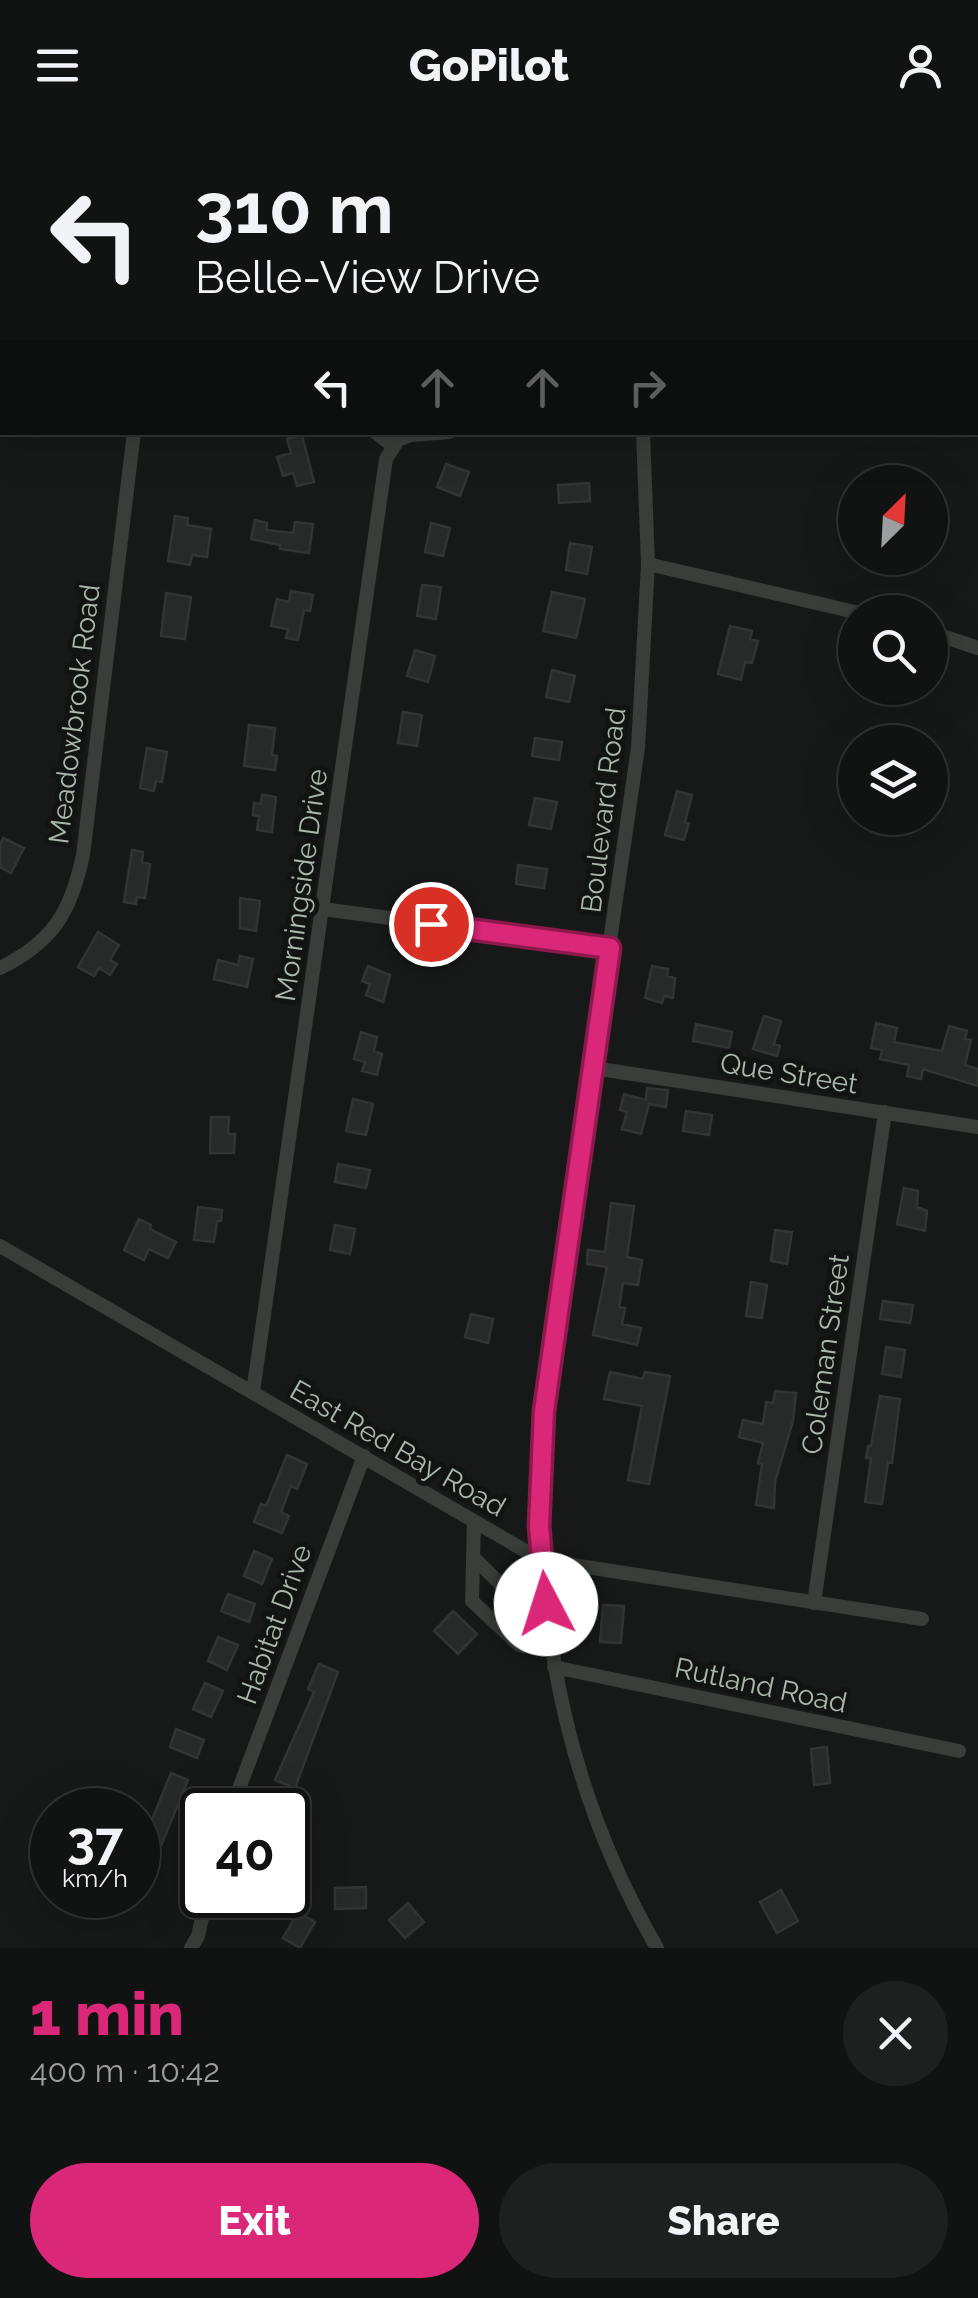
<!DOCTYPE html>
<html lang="en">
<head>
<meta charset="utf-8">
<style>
	:root { --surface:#111312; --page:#1e2020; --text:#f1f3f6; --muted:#9c9e9f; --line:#303232; --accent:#db2777 }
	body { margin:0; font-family:Raleway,sans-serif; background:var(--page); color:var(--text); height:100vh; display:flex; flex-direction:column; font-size:38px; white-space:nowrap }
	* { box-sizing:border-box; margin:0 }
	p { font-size:32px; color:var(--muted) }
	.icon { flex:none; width:55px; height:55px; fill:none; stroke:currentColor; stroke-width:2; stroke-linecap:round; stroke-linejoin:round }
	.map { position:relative; height:1818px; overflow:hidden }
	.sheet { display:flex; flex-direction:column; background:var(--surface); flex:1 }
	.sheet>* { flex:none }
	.guide { position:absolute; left:0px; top:0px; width:980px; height:305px; box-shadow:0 10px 40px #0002,0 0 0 2px var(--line); background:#111312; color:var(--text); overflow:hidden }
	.needle { width:65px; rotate:24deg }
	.fabs { position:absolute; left:838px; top:335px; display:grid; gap:20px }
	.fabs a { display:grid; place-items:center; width:110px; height:110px; border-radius:50%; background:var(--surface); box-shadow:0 10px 40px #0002,0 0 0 2px var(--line); font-size:50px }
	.speed { position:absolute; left:30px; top:1658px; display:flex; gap:20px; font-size:50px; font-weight:700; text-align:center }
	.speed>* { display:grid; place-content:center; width:130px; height:130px; border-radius:50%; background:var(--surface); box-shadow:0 10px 40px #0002,0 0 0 2px var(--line); line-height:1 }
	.speed small { font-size:25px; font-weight:400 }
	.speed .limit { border:5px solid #111; border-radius:15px; background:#fff; color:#111 }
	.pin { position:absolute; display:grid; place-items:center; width:85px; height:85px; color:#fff; margin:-42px; border:5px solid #fff; border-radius:50%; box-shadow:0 2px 10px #0007 }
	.me { position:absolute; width:110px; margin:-55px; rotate:355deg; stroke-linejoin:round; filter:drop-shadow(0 0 8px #0008) }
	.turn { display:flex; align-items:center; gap:35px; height:210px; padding:0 30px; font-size:45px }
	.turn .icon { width:130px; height:130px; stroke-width:2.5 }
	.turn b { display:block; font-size:70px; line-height:85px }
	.lanes { display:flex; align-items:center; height:95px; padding:0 30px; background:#0003; justify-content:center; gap:50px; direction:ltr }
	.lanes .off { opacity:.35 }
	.round { display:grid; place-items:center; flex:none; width:105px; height:105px; border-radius:52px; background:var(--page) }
	.summary { display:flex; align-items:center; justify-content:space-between; height:170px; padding:0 30px }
	h1 { font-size:60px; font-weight:800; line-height:75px; color:var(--accent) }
	.action { display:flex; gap:20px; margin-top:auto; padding:20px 30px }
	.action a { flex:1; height:115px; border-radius:60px; background:var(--accent); color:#fff; font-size:40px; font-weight:800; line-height:115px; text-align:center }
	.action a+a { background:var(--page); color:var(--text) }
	header { display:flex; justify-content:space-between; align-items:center; height:130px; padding:0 30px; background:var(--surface); font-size:45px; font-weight:800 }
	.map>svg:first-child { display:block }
</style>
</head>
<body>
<header><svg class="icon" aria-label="menu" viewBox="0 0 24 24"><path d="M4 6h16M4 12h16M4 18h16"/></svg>GoPilot<svg class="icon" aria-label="person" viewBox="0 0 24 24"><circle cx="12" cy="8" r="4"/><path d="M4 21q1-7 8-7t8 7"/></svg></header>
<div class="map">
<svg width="978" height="1818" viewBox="0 0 978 1818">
	<rect width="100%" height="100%" fill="#171918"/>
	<path fill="#282a29" stroke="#323533" stroke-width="2.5" d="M 302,305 L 314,352 L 297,356 L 293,343 L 283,346 L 277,327 L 291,323 L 287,309 Z
		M 446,334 L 469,342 L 460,366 L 437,357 Z
		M 589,353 L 590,371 L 559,373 L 558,355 Z
		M 175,386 L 188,388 L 187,395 L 211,399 L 207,427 L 192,425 L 190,435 L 168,431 Z
		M 255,390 L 267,393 L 266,400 L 293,403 L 295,392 L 313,394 L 309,423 L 280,419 L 280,415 L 251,409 Z
		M 431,393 L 450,398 L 443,426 L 425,422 Z
		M 570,413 L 592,417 L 587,444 L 566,440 Z
		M 422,455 L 441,457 L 436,489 L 417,486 Z
		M 291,461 L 313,465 L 310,481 L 304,480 L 298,510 L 286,508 L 288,499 L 271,496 L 277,469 L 289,472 Z
		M 552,462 L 585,469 L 576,508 L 543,501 Z
		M 166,463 L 191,467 L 185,509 L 161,506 Z
		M 730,496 L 752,501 L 750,509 L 758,511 L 752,533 L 745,532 L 741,550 L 718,544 Z
		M 415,520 L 435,526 L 428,552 L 407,546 Z
		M 552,540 L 575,546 L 569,572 L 546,567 Z
		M 403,582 L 422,585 L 417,616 L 398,613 Z
		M 249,595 L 275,598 L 272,625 L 277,626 L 275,640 L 244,636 Z
		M 535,608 L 562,612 L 559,630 L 532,626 Z
		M 147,618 L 167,622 L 162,652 L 156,651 L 154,661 L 140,658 Z
		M 677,661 L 692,665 L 685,692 L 689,693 L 684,710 L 665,705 Z
		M 262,665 L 276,667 L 272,702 L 257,700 L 259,686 L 253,685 L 254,673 L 261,674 Z
		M 535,668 L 557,672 L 551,699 L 529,695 Z
		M 3,708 L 24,718 L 11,743 L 0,737 L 0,715 Z
		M 132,720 L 143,722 L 142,732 L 150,734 L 145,768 L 137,767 L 136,774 L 124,772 Z
		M 518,735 L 547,739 L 544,758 L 516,754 Z
		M 240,768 L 260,771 L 256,801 L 240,798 Z
		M 98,802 L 119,815 L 110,830 L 117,834 L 110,845 L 99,838 L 94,846 L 78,837 Z
		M 240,826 L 253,829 L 247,857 L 214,849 L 218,830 L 238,835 Z
		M 368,836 L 390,845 L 383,872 L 366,865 L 370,854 L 362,851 Z
		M 652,836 L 668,839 L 667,846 L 675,848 L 673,868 L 664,866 L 662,873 L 645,868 Z
		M 764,886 L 781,891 L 774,914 L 780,916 L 777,926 L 753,919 Z
		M 876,893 L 897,898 L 894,912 L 942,921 L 949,896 L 967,901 L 965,909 L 971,910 L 965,935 L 978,939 L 978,956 L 923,939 L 921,949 L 907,946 L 909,935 L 880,929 L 882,920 L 871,918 Z
		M 696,894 L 732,902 L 729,918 L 693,911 Z
		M 361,902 L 377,907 L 374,921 L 382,924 L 377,945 L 362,941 L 365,932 L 354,929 Z
		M 647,958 L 668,960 L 666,977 L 649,974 L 641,1004 L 622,999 L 627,982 L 620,980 L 624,964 L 646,970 Z
		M 353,969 L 373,974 L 366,1005 L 346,1001 Z
		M 686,981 L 712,985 L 709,1005 L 683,1001 Z
		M 211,987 L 229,987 L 228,1004 L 235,1004 L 234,1023 L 210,1023 Z
		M 338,1034 L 370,1040 L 366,1058 L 335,1052 Z
		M 904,1058 L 918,1061 L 917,1077 L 927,1081 L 925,1101 L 897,1094 Z
		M 611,1073 L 634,1076 L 627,1127 L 642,1130 L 638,1155 L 623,1153 L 619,1177 L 625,1178 L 622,1194 L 641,1198 L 637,1215 L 593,1205 L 607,1137 L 587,1134 L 588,1120 L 605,1122 Z
		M 198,1077 L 222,1080 L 221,1091 L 217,1091 L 214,1112 L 194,1110 Z
		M 139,1089 L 151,1095 L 150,1099 L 176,1112 L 168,1128 L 149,1119 L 144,1130 L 124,1120 Z
		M 335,1095 L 355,1099 L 350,1124 L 330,1120 Z
		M 775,1100 L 792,1102 L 787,1134 L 771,1131 Z
		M 751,1152 L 767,1155 L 762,1188 L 746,1186 Z
		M 883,1171 L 913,1175 L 910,1193 L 880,1189 Z
		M 471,1184 L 493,1189 L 488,1213 L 465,1207 Z
		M 886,1217 L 905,1220 L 901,1247 L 882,1244 Z
		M 610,1242 L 643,1249 L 645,1242 L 670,1246 L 649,1354 L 628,1350 L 642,1276 L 604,1269 Z
		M 775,1261 L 796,1263 L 793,1291 L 775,1352 L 774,1378 L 756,1375 L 762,1334 L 758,1333 L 763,1313 L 739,1307 L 743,1290 L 763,1294 L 766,1272 L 773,1273 Z
		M 880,1266 L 900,1269 L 892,1333 L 888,1332 L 882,1374 L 865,1372 L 871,1328 L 866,1328 L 868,1316 L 871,1316 Z
		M 287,1325 L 307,1334 L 297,1359 L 291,1356 L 281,1382 L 289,1386 L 282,1403 L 254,1392 L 261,1374 L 266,1376 Z
		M 254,1421 L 272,1429 L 262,1454 L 244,1446 Z
		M 228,1464 L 255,1474 L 249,1492 L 221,1481 Z
		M 603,1475 L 624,1476 L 621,1513 L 600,1512 Z
		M 453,1481 L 477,1504 L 458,1524 L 434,1501 Z
		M 218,1507 L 238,1515 L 227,1540 L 208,1531 Z
		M 319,1534 L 338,1542 L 295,1658 L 275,1650 L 314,1562 L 308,1559 Z
		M 205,1553 L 223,1561 L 211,1587 L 193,1579 Z
		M 176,1599 L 204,1610 L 197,1628 L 170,1617 Z
		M 827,1617 L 830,1653 L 814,1655 L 811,1619 Z
		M 171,1643 L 188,1650 L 159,1721 L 142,1714 Z
		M 366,1757 L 366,1778 L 335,1779 L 335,1758 Z
		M 781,1760 L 798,1791 L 777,1803 L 760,1772 Z
		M 408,1773 L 424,1792 L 405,1808 L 389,1790 Z
		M 298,1782 L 315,1792 L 300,1818 L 283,1808 Z"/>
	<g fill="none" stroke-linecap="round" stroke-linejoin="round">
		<path stroke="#393e3a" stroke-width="14" d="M 737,0 L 746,2
			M 633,2 L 633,0
			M 375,302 L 392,315
			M 643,302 L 648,434 L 638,618 L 550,1224 C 526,1437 549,1630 657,1818
			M 648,434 L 855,482
			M 930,502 L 978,518
			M 323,779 L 611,818
			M 0,838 C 53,812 71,782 83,725 L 134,302
			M 593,938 L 978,997
			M 0,1116 L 541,1430 L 922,1489
			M 253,1262 L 386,329 L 398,310 L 411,305 L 449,302
			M 474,1391 L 472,1471 L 519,1515 L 552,1521
			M 475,1429 L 522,1475 L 501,1498
			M 814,1473 L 885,982
			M 554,1537 L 959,1621
			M 231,1680 L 364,1326
			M 191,1818 L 198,1806 L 207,1765"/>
	</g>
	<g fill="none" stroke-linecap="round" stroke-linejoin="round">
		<defs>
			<path id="route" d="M 431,794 L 610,818 L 544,1281 L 539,1396 L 546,1474"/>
		</defs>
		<use href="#route" stroke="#8e194d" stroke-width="25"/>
		<use href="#route" stroke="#db2777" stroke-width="18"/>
	</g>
	<g text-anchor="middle" stroke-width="10" stroke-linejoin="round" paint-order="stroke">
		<g font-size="28" fill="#aab9ac" stroke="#121413">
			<text transform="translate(74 584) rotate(-83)" y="10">Meadowbrook Road</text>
			<text transform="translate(603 680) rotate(-83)" y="10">Boulevard Road</text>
			<text transform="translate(301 755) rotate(-82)" y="10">Morningside Drive</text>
			<text transform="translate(789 943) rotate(9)" y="10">Que Street</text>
			<text transform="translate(825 1224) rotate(-82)" y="10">Coleman Street</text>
			<text transform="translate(398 1318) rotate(30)" y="10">East Red Bay Road</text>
			<text transform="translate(274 1494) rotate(-70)" y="10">Habitat Drive</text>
			<text transform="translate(761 1555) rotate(12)" y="10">Rutland Road</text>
		</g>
	</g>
</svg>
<div class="fabs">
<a><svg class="needle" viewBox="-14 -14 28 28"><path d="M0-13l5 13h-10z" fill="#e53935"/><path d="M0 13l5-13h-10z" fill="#9c9e9f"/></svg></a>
<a><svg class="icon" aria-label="search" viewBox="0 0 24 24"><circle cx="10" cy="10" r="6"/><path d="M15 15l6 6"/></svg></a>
<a><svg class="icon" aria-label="layers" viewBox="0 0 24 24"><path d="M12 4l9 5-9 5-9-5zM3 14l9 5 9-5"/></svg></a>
</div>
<div class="speed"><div>37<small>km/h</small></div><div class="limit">40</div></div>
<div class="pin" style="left:431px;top:794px;background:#d93025"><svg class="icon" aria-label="arrive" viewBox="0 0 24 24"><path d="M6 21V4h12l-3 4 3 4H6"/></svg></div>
<svg class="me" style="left:546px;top:1474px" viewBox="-20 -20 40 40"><circle r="19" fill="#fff"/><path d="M0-13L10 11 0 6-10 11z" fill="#db2777"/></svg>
<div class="guide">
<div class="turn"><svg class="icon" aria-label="left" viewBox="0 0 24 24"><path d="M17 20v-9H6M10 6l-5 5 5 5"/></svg><div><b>310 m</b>Belle-View Drive</div></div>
<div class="lanes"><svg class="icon" aria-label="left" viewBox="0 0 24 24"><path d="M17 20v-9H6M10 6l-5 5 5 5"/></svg><svg class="icon off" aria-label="ahead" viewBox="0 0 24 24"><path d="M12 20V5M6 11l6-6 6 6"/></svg><svg class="icon off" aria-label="ahead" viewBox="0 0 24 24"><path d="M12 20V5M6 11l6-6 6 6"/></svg><svg class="icon off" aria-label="right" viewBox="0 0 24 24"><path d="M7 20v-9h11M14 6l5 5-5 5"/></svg></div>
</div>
</div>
<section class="sheet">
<div class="summary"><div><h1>1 min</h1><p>400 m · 10:42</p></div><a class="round"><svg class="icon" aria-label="close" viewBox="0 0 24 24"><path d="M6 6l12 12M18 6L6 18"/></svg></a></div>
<div class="action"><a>Exit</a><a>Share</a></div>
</section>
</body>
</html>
